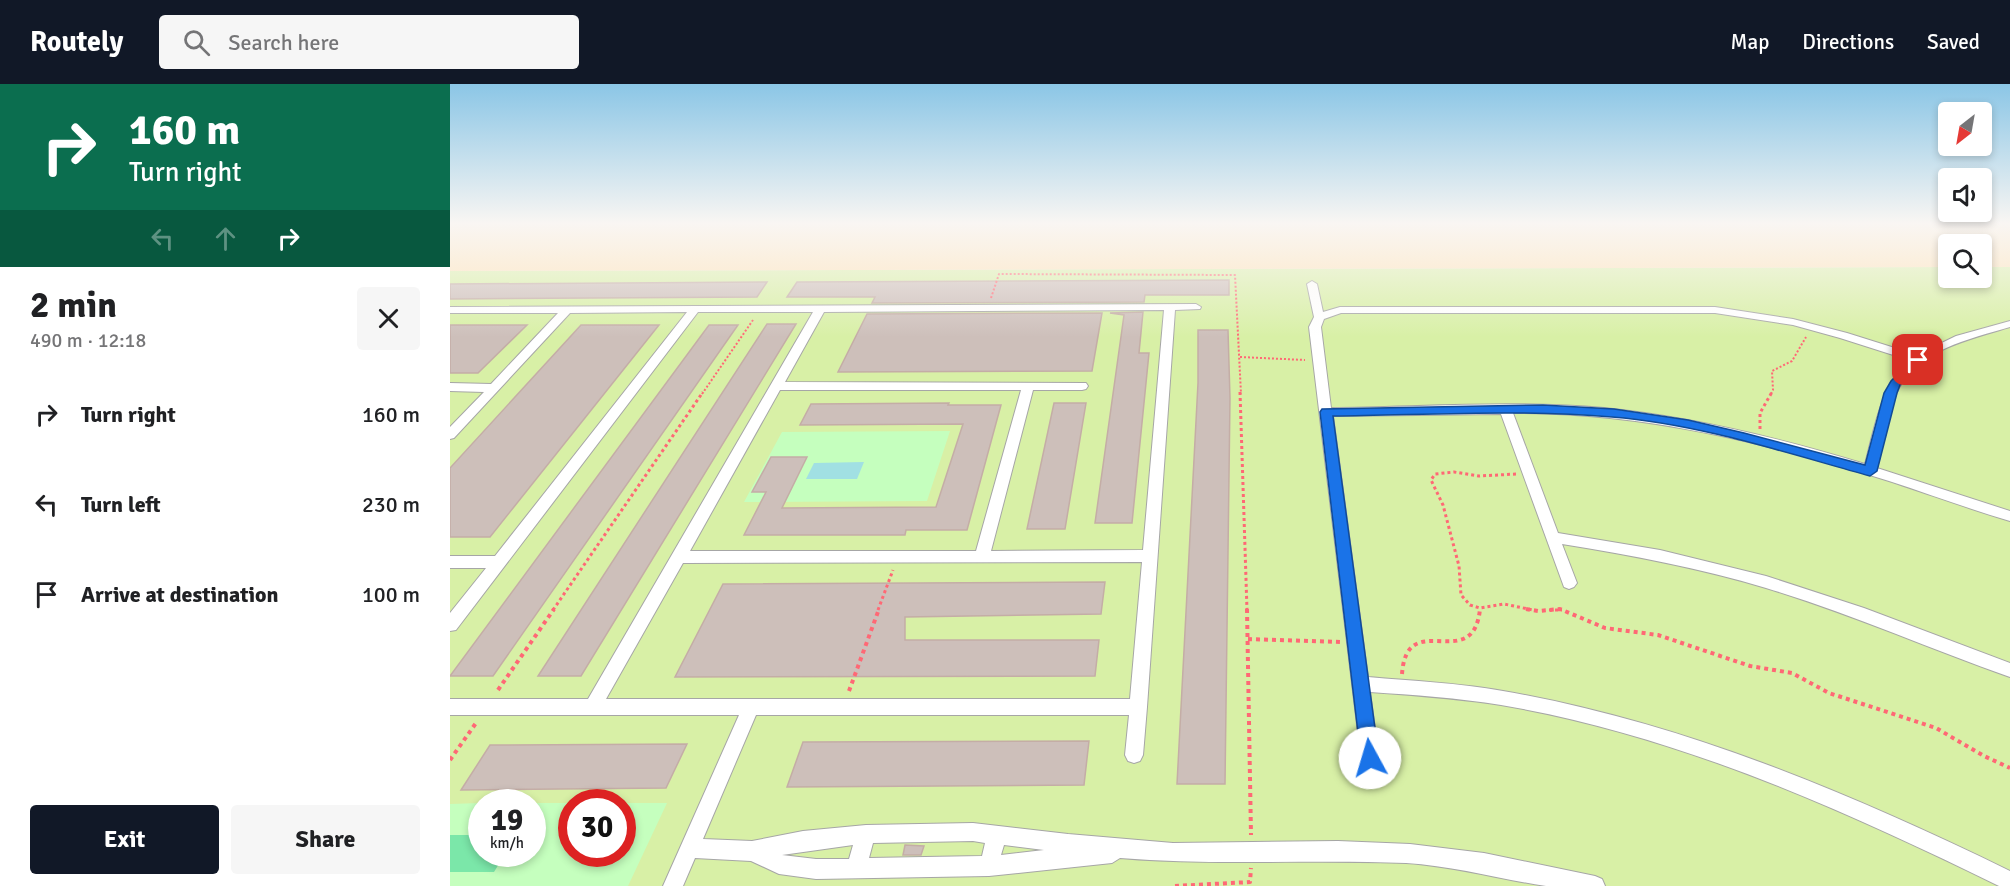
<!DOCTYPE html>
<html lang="en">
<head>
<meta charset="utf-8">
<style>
	:root { --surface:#fff; --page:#f6f6f6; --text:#202124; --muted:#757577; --accent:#111827 }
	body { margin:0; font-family:Signika,sans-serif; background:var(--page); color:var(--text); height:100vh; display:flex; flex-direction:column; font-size:22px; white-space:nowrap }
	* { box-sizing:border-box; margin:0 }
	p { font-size:20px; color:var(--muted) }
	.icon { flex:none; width:33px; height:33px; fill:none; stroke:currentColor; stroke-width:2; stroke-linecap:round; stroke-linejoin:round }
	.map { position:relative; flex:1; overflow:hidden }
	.details { display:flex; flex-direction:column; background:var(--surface); width:450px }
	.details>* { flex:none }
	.guide { background:#0b6e4f; color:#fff; overflow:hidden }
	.needle { width:39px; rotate:211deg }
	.buttons { position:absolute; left:1488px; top:18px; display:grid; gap:12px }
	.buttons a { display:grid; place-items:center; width:54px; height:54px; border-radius:6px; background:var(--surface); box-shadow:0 3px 9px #0003; font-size:30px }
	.speed { position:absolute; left:18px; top:705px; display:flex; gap:12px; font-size:30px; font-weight:700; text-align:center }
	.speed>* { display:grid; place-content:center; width:78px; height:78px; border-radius:50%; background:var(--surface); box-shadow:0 3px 9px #0003; line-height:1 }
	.speed small { font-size:15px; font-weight:400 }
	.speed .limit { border:9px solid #d22; background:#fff; color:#111 }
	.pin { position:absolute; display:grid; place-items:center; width:51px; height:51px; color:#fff; margin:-26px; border-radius:12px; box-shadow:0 3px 9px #0006 }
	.me { position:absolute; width:66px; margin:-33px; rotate:354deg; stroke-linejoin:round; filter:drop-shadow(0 0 4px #0008) }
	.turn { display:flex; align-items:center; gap:21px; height:126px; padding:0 30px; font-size:27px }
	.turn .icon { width:78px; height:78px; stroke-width:2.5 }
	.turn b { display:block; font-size:42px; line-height:51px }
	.lanes { display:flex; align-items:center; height:57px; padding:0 30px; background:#0003; justify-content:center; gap:30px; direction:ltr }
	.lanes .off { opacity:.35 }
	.round { display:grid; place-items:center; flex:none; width:63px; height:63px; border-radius:6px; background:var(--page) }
	.headline { display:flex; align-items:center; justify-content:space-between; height:102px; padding:0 30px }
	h1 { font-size:36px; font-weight:700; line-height:45px }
	.action { display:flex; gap:12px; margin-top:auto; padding:12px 30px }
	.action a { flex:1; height:69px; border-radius:6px; background:var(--accent); color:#fff; font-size:24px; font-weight:700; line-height:69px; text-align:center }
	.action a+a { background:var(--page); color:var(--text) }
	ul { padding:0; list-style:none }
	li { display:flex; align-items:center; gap:18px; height:90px; padding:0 30px }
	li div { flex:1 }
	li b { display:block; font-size:22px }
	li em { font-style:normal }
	header { display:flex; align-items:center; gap:36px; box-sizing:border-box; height:84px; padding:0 30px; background:var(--accent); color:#fff }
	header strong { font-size:28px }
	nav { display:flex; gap:33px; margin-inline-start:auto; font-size:21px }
	.search { width:420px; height:54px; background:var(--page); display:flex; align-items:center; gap:15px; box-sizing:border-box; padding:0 21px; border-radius:6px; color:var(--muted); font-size:22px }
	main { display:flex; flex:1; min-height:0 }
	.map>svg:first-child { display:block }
</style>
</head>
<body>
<header>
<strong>Routely</strong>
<div class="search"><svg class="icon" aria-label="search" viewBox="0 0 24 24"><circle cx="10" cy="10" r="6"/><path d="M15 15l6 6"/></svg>Search here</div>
<nav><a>Map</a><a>Directions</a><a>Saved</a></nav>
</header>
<main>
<section class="details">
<div class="guide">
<div class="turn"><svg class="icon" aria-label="right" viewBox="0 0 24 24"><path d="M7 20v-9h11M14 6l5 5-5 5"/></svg><div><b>160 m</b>Turn right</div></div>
<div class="lanes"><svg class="icon off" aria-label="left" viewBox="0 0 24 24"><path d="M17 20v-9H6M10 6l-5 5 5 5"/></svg><svg class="icon off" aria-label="ahead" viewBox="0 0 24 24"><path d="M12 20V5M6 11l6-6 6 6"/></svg><svg class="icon" aria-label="right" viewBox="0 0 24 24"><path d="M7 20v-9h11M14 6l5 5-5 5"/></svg></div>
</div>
<div class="headline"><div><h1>2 min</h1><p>490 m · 12:18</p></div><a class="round"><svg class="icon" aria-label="close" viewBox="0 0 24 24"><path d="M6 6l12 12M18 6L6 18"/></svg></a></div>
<ul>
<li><svg class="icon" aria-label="right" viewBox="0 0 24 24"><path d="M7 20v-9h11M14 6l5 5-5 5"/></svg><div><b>Turn right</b></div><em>160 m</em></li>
<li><svg class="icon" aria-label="left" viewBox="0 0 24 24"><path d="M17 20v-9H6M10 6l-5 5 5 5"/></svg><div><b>Turn left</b></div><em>230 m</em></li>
<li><svg class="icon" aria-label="arrive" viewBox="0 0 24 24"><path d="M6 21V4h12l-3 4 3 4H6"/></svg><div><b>Arrive at destination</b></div><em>100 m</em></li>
</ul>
<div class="action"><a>Exit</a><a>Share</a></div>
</section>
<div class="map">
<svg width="1560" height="802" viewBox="0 0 1560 802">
	<rect width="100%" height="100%" fill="#f1ebe5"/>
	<path fill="#d8f0a6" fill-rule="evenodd" d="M 1498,183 L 1498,194 L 1532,194 L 1532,183 L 1560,183 L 1560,802 L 0,802 L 0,187 ZM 32,718 L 82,718 L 82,770 L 32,770 ZM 122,718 L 172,718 L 172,770 L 122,770 Z"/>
	<path fill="#ffe2b5" d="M 0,140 L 1560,140 L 1560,183 L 1532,183 L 1532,160 L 1498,160 L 1498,183 L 0,187 Z"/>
	<path fill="#c5ffbe" d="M 500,347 L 477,417 L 294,418 L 332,348 Z
		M 31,719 L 32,770 L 82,770 L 83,719 L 121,719 L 122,770 L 172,770 L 173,719 L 217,719 L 178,802 L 0,802 L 0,720 Z"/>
	<path fill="#7be7a9" d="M 0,751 L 31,751 L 32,770 L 55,770 L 44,788 L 0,788 Z"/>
	<path fill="#a1e0e3" d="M 414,378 L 407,395 L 356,395 L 364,379 Z"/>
	<path fill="#cdbfba" stroke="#c4ada6" stroke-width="1.5" d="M 779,196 L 779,211 L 695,211 L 694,218 L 422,219 L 425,213 L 337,213 L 347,198 Z
		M 317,198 L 307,213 L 0,215 L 0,200 Z
		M 693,228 L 689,269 L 699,269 L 682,439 L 645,439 L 674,231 L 660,229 Z
		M 652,229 L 642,287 L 388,288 L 417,230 Z
		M 317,240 L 346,240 L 131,592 L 88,592 Z
		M 0,241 L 77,241 L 28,289 L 0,289 Z
		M 131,241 L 209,241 L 40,453 L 0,453 L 0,384 Z
		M 259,241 L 288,241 L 43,592 L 0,592 Z
		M 748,246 L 778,246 L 780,314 L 775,700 L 727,700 L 748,299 Z
		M 499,319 L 498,321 L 551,321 L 517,446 L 456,446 L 455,451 L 294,451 L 316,408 L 302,408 L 321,373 L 357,373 L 332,424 L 486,423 L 513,340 L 350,341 L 361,320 Z
		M 604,319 L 636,319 L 615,445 L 577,445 Z
		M 655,498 L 651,530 L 455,533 L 455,556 L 649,556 L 645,592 L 225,593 L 273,500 Z
		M 639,657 L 634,701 L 337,703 L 353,658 Z
		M 237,660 L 216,704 L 11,706 L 40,661 Z
		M 455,761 L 474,762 L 471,771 L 453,771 Z"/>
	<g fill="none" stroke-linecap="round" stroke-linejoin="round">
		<defs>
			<path id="street" d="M 862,197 L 867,200 L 873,228 L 890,223 L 1265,223 L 1343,235 L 1397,249 L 1467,271 L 1506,252 L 1560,237 L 1560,243 C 1520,255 1466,266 1447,308 C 1437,332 1434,359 1427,384 L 1560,427 L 1560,437 C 1519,425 1479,410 1439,397 C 1317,359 1192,328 1063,329 L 1108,449 L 1210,466 L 1316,492 L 1414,524 L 1560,579 L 1560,593 C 1478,564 1399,529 1316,504 C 1250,484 1181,471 1112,460 L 1127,499 L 1124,503 L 1119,505 L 1114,503 L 1051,330 L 883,332 L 918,593 C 963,597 1009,599 1053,607 C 1231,638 1398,708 1560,787 L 1560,802 L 1549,802 C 1390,724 1227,651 1051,621 C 1008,614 964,611 920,608 L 929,674 L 926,680 L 920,682 L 914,680 L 911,674 L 859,243 L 864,233 L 857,200 ZM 891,229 L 1265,229 L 1343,241 L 1390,254 L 1459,276 C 1430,305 1425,342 1415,380 C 1330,354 1243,333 1154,324 C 1064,316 972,323 881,324 L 871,243 L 874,235 Z
				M 746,220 L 751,223 L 750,225 L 725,226 L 697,623 L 693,671 L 690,677 L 684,679 L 678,677 L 675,671 L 679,631 L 306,631 L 253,755 L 302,757 L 353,747 L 416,741 L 523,739 L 618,750 L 723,759 L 888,757 L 960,760 L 1034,769 L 1145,792 L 1152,795 L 1155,802 C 1136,802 1115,802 1096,802 C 1049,795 1004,782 956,779 C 861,775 765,782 670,774 L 662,779 L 539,792 L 366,795 L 329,790 L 301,777 L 245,774 L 233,802 L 213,802 L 289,631 L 0,631 L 0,615 L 138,615 L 363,228 L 248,228 L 6,546 L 0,547 L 0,529 L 36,484 L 0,484 L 0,472 L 45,472 L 237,228 L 120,229 L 4,354 L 0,355 L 0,343 L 34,308 L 0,307 L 0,299 L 41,300 L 108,229 L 0,229 L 0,223 ZM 714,226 L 693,466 L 541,467 L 583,306 L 632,306 L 636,305 L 638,302 L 636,299 L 335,298 L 374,228 ZM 330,306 L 571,306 L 526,467 L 240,467 ZM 692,478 L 680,615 L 156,615 L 233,479 ZM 523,757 L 535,759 L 532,772 L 419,774 L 423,759 ZM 403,761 L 399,775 L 366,775 L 332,771 ZM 554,761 L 594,766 L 551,771 Z"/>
		</defs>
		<use href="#street" stroke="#a6a6a6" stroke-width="2"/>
		<path stroke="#ff6875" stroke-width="2" stroke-dasharray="2 2" stroke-linecap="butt" d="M 541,214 L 549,190 L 785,191 L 791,310
			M 790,273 L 855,276
			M 252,310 L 303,236
			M 1321,310 L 1323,306 L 1322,287 L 1342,277 L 1356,253"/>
		<path stroke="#ff6875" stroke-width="3" stroke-dasharray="3 3" stroke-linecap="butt" d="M 790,308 L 797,526
			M 1310,345 L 1310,329 L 1322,308
			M 1066,390 L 1029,392 L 1004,388 L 985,390 L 981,396 L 993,421 L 1009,482 L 1011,511 L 1020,521 L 1030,524 L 1054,520 L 1083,526
			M 103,526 L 253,308
			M 428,526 L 443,486
			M 1099,526 L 1112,526"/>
		<path stroke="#ff6875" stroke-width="4" stroke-dasharray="4 4" stroke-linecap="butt" d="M 797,525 L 801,751
			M 1076,525 L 1088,527 L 1110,525 L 1155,544 L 1208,551 L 1300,582 L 1342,589 L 1379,609 L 1486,644 L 1534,672 L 1560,684
			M 798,555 L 890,558
			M 952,590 C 957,522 1023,592 1030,525
			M 48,606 L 104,525
			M 399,607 L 429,525
			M 0,676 L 26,639
			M 725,802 L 800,798 L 801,784"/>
		<use href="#street" fill="#fff" fill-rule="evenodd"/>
	</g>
	<linearGradient id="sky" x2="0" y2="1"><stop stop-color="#8bc6e6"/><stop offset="0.55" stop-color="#f9f6f3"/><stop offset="1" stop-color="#f9f6f3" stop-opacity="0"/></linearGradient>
	<rect width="1560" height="253" fill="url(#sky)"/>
	<path fill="#1a73e8" stroke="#114b97" stroke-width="1.5" d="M 1468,273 L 1474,276 L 1450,301 L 1447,309 L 1427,387 L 1420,392 C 1336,369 1250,340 1162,333 C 1070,325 976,331 883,332 L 929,674 L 927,680 L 920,682 L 914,680 L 911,674 L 870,328 L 872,325 L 1093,321 L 1164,325 L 1238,336 L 1294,349 L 1415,381 L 1434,309 L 1441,297 L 1464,274 Z"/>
</svg>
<div class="buttons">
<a><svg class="needle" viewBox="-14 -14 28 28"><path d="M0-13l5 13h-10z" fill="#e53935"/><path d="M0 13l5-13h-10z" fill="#757577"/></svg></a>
<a><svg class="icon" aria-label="sound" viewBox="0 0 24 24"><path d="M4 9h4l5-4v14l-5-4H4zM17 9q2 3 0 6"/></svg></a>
<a><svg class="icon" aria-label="search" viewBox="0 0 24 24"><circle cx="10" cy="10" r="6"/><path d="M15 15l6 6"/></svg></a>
</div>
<div class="speed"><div>19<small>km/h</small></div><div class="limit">30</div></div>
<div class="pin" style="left:1468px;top:276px;background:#d93025"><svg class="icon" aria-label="arrive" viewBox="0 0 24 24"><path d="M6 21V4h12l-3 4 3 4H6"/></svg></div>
<svg class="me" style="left:920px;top:674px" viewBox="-20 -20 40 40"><circle r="19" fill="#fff"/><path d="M0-13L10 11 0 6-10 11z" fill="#1a73e8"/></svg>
</div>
</main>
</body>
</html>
